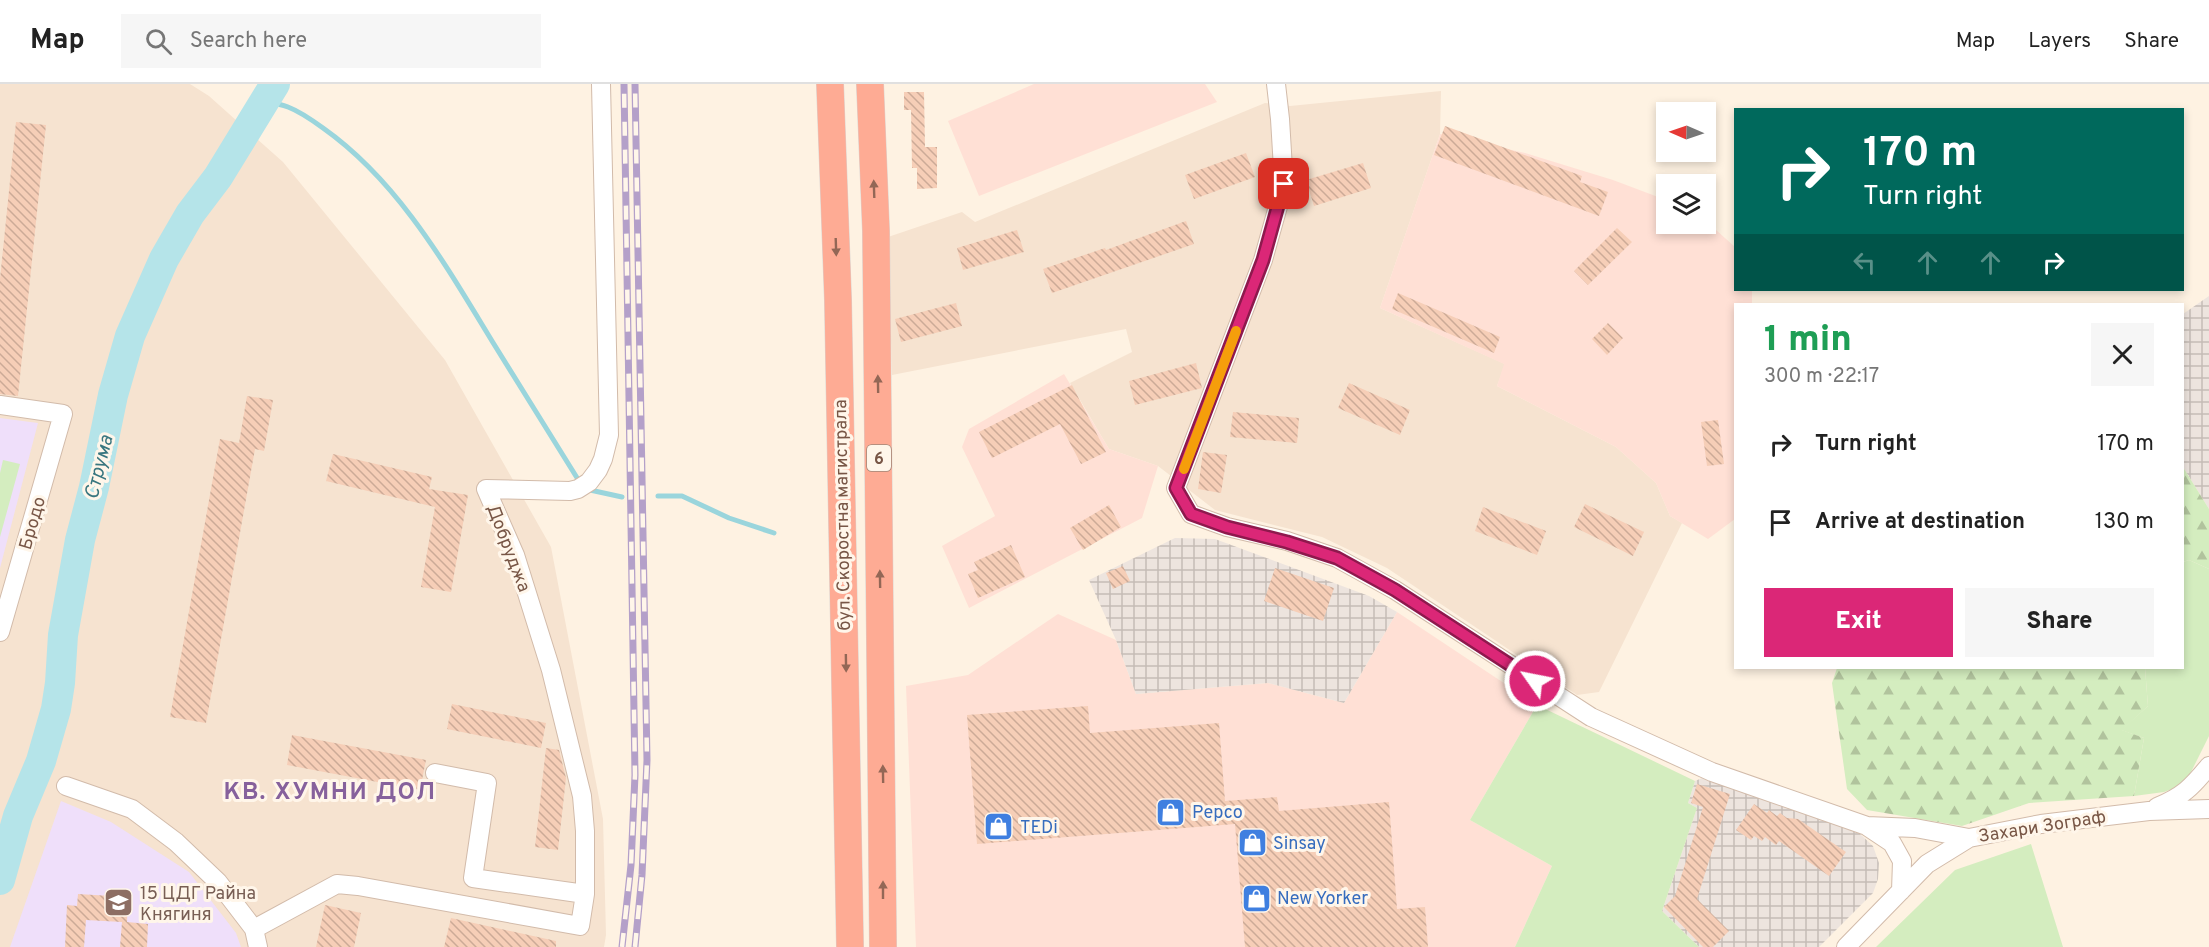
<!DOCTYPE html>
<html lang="en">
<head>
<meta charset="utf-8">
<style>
	:root { --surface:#fff; --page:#f6f6f6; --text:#222; --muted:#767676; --line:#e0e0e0; --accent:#db2777 }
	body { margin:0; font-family:Overpass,sans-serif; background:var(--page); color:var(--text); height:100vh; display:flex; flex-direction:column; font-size:22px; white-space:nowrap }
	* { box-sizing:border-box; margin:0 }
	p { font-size:20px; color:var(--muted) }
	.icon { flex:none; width:33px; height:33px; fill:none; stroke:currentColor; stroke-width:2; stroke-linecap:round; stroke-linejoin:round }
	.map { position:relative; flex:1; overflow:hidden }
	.drawer { position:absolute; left:1734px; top:219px; width:450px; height:366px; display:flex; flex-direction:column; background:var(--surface); border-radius:0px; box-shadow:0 3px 9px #0003 }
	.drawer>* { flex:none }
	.guide { position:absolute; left:1734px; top:24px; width:450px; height:183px; border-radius:0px; box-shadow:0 3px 9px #0003; background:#00695c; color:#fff; overflow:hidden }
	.needle { width:39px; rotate:272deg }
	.tools { position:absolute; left:1656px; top:18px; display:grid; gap:12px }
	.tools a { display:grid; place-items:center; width:60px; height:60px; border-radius:0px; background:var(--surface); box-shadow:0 3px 9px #0003; font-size:30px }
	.pin { position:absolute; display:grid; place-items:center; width:51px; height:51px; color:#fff; margin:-26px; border-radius:12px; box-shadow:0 3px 9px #0006 }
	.me { position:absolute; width:66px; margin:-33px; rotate:303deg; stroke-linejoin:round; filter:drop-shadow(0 0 4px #0008) }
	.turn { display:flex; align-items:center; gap:21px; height:126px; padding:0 30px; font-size:27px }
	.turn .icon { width:78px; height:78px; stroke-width:2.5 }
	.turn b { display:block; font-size:42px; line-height:51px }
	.lanes { display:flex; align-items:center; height:57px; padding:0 30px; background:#0003; justify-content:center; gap:30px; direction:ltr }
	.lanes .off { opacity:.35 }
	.round { display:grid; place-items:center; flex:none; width:63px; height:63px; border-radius:0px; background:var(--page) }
	.headline { display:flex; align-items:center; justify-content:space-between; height:102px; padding:0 30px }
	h1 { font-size:36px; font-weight:800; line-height:45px; color:#1e9e55 }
	.button { display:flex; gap:12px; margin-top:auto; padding:12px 30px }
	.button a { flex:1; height:69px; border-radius:0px; background:var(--accent); color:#fff; font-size:24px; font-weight:800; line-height:69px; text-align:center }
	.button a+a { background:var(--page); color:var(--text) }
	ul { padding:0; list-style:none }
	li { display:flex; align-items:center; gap:18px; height:78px; padding:0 30px }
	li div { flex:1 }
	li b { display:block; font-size:22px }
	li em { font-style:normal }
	header { display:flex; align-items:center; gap:36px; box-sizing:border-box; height:84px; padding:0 30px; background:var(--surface); border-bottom:2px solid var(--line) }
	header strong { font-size:28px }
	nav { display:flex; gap:33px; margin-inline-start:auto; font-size:21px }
	.search { width:420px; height:54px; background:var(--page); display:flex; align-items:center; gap:15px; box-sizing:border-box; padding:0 21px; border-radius:0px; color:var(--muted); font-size:22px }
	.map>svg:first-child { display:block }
</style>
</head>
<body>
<header>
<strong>Map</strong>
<div class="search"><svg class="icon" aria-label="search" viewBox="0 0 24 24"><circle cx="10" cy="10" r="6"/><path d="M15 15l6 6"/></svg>Search here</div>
<nav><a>Map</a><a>Layers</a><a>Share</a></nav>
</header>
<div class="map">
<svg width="2209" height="863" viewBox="0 0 2209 863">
	<defs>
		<pattern id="industrial-grid" width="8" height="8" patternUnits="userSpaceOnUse" patternTransform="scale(1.5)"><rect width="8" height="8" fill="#ede4de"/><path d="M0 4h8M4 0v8" fill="none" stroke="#c5bcb6"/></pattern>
		<pattern id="forest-firs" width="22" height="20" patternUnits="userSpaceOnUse" patternTransform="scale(1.5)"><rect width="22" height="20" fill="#d4edbf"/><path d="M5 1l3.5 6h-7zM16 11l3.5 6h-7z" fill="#b1c39d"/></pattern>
		<pattern id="building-back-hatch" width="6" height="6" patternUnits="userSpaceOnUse" patternTransform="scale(1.5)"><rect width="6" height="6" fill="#f6ceb7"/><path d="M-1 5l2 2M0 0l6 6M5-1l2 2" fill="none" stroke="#ccaa97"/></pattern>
	</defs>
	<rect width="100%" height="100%" fill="#fef2e2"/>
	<path fill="#f6e3d0" d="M 0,0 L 190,0 L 209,12 L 283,78 L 445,276 L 551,463 L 603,735 L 606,851 L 604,863 L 0,863 Z
		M 1441,7 L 1440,50 L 1380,224 L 1505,280 L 1497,302 L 1616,363 L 1656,399 L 1670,432 L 1682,439 L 1599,608 L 1577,611 L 1387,484 L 1322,453 L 1215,426 L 1158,382 L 1109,365 L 1070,299 L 1132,268 L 1126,245 L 892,291 L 888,153 L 962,128 L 975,138 L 1265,19 L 1290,22 Z"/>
	<path fill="#ffe0d5" d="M 1034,0 L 1205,0 L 1217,18 L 979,112 L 948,37 Z
		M 1440,50 L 1525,69 L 1613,96 L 1666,116 L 1666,140 L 1706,140 L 1706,137 L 1735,163 L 1736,206 L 1752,206 L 1752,220 L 1736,220 L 1735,435 L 1708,455 L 1670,432 L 1656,399 L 1616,363 L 1497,302 L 1504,280 L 1380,224 Z
		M 1064,290 L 1109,365 L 1158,382 L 1142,434 L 969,524 L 942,462 L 995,432 L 962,363 L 969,345 Z
		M 1397,528 L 1537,621 L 1470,736 L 1552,782 L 1515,863 L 916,863 L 906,602 L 968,591 L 1058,530 L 1116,556 L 1136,610 L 1268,599 L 1344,619 Z"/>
	<path fill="url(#industrial-grid)" d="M 2209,212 L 2209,425 L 2183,383 L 2183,230 Z
		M 1175,454 L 1215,455 L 1369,512 L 1397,528 L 1344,619 L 1268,599 L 1136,610 L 1116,556 L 1089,496 Z
		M 1702,694 L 1859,749 L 1873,762 L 1879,779 L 1878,795 L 1873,809 L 1819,863 L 1699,863 L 1662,827 L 1697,724 L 1688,719 L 1695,697 Z"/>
	<path fill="#efdffa" d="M 0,334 L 38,339 L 0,484 Z
		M 61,717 L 111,738 L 189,788 L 236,849 L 241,863 L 10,863 Z"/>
	<path fill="#d4edbf" d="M 3,376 L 20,380 L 0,453 L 0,389 Z
		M 2189,476 L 2209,485 L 2209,652 L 2185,700 L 2164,708 L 2134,712 L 2144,654 L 2121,646 L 2148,622 L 2145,584 L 2182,584 L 2183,478 Z
		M 1537,621 L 1695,697 L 1688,719 L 1697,724 L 1662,827 L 1699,863 L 1515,863 L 1552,782 L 1470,736 Z
		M 2031,760 L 2063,863 L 1876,863 L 1955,786 Z"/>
	<path fill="url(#forest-firs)" d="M 2183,383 L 2209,425 L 2209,485 L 2189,476 L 2183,478 Z
		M 1837,584 L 2145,584 L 2148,622 L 2122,646 L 2144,654 L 2134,712 L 2029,719 L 1962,742 L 1867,726 L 1847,705 L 1832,599 Z"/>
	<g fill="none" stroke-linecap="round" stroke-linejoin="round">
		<path stroke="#9ad5dc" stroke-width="5" d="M 265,18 C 273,19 281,20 288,23 C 301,28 312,36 323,44 C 398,97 445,180 492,257 C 521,304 550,350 579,397 L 590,406 L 622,413
			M 658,412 L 682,412 L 729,434 L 774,449"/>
		<path stroke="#b5e4e9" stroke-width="30" d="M 0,796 L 18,732 L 41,677 L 56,625 L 60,599 L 63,551 L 80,456 L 94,403 L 113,311 L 130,252 L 164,175 L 190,130 L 218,93 L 275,0"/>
	</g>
	<path fill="url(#building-back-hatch)" d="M 904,8 L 924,8 L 925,63 L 937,63 L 937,104 L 917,105 L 917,84 L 912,84 L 911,26 L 904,26 Z
		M 16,38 L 46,41 L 18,312 L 0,310 L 0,195 Z
		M 1445,42 L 1582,92 L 1580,98 L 1608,108 L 1599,132 L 1434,71 Z
		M 1246,69 L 1255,93 L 1194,115 L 1185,91 Z
		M 1363,79 L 1371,104 L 1314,122 L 1306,96 Z
		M 1186,137 L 1194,160 L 1052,209 L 1043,185 L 1105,164 L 1106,166 Z
		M 1617,144 L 1632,158 L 1588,201 L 1574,187 Z
		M 1017,146 L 1024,168 L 963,186 L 957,164 Z
		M 1398,209 L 1500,253 L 1494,269 L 1392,225 Z
		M 956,219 L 962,242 L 901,258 L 895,235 Z
		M 1608,239 L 1623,254 L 1607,271 L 1592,255 Z
		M 1196,279 L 1202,304 L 1135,321 L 1129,297 Z
		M 1349,299 L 1410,326 L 1400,351 L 1338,324 Z
		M 1072,301 L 1106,368 L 1081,380 L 1060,340 L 992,374 L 979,348 Z
		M 247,312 L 273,316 L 264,367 L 255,365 L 206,639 L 170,633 L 220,355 L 239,359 Z
		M 1233,328 L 1299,334 L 1297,359 L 1230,353 Z
		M 1718,336 L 1724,380 L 1707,382 L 1701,338 Z
		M 1203,368 L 1227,371 L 1221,409 L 1198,405 Z
		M 333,370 L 432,393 L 429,405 L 468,411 L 451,508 L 421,503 L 435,423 L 326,397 Z
		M 1585,420 L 1644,448 L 1633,472 L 1574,443 Z
		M 1109,421 L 1121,443 L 1083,466 L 1070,444 Z
		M 1483,423 L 1546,447 L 1537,471 L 1475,447 Z
		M 1011,461 L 1025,493 L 978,514 L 968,490 L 978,486 L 974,478 Z
		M 1123,482 L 1130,497 L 1113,505 L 1106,489 Z
		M 1275,484 L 1334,504 L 1323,537 L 1264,517 Z
		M 452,620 L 546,639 L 541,664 L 447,645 Z
		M 1088,622 L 1090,649 L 1219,639 L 1225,717 L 1277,713 L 1279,727 L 1389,718 L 1397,825 L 1425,823 L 1428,863 L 1245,863 L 1235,740 L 977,760 L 967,631 Z
		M 292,651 L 426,676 L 420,706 L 287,681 Z
		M 546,664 L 559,666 L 566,694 L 558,766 L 535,763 Z
		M 1697,700 L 1730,710 L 1697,815 L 1729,847 L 1713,863 L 1703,863 L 1664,823 L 1675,812 L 1703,723 L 1691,719 Z
		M 1754,720 L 1767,729 L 1769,726 L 1777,732 L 1780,729 L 1787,734 L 1798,735 L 1846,768 L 1829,792 L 1779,757 L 1776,761 L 1765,753 L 1762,757 L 1754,752 L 1751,756 L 1736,746 Z
		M 78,810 L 128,813 L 127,838 L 148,840 L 147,863 L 120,863 L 122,838 L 86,836 L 84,863 L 65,863 L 67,821 L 77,822 Z
		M 325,821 L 361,829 L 354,863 L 316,863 Z
		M 451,834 L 556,857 L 556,863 L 444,863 Z"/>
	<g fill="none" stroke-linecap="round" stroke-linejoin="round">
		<defs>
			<path id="minor" d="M 1276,0 L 1280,35 L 1284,101 L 1263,176 L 1176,404 L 1191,430 L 1227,443 L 1287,457 L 1337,474 L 1395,506 L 1591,633 L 1712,688 L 1867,742 L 1915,744 L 1969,754
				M 0,321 L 63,330 L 0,548
				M 435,689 L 487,699 L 473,794 L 585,810
				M 66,702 L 132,725 L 176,758 L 218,798 L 254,845 L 258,863
				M 2157,723 C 2183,712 2191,704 2209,682
				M 1868,743 L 1892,759 L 1902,777 L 1901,807
				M 254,845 L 337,800 L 358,802 L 580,842 L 585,810 L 585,747 L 582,712 L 551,586 L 515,471 L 486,405 L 570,407 L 578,405 L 589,398 L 598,386 L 603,375 L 609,351 L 601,0
				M 1846,863 L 1927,780 L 1969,754 L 2041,740 L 2149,727 L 2209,725"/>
			<path id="highway" d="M 830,0 L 838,216 L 850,863
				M 870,0 L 876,147 L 883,863"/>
		</defs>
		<use href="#minor" stroke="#d2bbaa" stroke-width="20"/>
		<use href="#highway" stroke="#dcd3cf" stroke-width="28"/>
		<use href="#minor" stroke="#fff" stroke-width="18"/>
		<use href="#highway" stroke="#feab94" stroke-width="27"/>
		<defs>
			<path id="rail" d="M 622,863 L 631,781 L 635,691 L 624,0
				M 635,863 L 642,791 L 647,676 L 635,0"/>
		</defs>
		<use href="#rail" stroke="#b4a0c9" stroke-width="7"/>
		<use href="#rail" stroke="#fff6ea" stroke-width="4.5" stroke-dasharray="14" stroke-linecap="butt"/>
	</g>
	<defs><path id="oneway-solid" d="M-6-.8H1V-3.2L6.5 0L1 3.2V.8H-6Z" transform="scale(1.5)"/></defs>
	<g fill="#936756">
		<use href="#oneway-solid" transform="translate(874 105) rotate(-92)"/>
		<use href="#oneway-solid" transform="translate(836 163) rotate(88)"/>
		<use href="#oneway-solid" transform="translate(878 300) rotate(-91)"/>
		<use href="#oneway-solid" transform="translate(880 495) rotate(-91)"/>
		<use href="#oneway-solid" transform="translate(846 579) rotate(89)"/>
		<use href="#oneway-solid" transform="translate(883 690) rotate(-91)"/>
		<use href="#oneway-solid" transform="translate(883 806) rotate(-90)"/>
	</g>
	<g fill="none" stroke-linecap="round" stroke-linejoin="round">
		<defs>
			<path id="route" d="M 1284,100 L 1263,176 L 1176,404 L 1191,430 L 1227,443 L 1287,458 L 1337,474 L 1395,506 L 1535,597"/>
		</defs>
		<use href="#route" stroke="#8e194d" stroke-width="15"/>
		<use href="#route" stroke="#db2777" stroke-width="10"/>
		<path stroke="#f59e0b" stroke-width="10" d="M 1184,385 L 1236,247"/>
	</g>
	<defs>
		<symbol id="shop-square" viewBox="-11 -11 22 22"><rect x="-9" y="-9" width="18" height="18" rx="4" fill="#3f7fe0" stroke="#fff6ea"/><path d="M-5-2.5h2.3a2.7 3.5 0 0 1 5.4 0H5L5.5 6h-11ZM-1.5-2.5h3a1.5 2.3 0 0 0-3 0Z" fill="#fff"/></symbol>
		<symbol id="school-square" viewBox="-11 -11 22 22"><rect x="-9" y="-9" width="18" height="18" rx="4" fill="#8d6e63" stroke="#fff6ea"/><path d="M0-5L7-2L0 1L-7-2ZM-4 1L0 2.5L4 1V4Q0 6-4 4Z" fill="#fff"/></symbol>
	</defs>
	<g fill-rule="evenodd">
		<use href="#shop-square" x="1154" y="712" width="33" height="33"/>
		<use href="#shop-square" x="982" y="726" width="33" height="33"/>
		<use href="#shop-square" x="1236" y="742" width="33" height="33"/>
		<use href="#shop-square" x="1240" y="798" width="33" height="33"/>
		<use href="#school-square" x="102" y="802" width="33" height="33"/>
	</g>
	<g text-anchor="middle" stroke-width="6" stroke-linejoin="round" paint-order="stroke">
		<rect fill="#fff6ea" stroke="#a08677" stroke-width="1.5" x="867" y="361" width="24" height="26" rx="4.5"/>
		<g font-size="16" font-weight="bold" fill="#785646">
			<text x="879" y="380">6</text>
		</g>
		<g font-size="18" fill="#785646" stroke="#fff6ea">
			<text transform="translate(842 431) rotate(-91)" y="6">бул. Скоростна магистрала</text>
			<text transform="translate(32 439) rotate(-74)" y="6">Бродо</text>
			<text transform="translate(509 464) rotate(69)" y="6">Добруджа</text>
			<text transform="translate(2042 742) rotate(-9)" y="6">Захари Зограф</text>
		</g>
		<g font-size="18" fill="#366cbe" stroke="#fff6ea" text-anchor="start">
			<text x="1192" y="734">Pepco</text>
			<text x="1020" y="749">TEDi</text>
			<text x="1273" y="765">Sinsay</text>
			<text x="1277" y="820">New Yorker</text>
		</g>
		<g font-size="18" fill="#785e54" stroke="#fff6ea" text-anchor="start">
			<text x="140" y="815">15 ЦДГ Райна<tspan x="140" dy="21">Княгиня</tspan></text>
		</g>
		<g font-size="20" font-style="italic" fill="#39767f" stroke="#fff6ea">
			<text transform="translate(98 383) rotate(-76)" y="7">Струма</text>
		</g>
		<g font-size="24" font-weight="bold" letter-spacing="1.5" fill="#86619c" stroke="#fff6ea">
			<text x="330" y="715">КВ. ХУМНИ ДОЛ</text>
		</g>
	</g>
</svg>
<div class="tools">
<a><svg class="needle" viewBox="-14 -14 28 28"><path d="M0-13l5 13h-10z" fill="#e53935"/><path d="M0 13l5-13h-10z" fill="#767676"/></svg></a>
<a><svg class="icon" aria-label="layers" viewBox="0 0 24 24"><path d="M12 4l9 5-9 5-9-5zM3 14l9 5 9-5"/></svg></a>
</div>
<div class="pin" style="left:1284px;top:100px;background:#d93025"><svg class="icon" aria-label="arrive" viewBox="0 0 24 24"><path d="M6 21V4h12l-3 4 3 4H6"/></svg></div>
<svg class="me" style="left:1535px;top:597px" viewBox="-20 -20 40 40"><circle r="17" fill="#db2777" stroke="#fff" stroke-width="3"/><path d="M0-11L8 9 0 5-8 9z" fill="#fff"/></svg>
<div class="guide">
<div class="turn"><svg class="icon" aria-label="right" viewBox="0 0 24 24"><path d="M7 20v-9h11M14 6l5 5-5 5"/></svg><div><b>170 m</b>Turn right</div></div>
<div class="lanes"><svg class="icon off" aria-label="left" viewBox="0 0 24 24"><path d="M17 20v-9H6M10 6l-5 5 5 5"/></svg><svg class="icon off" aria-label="ahead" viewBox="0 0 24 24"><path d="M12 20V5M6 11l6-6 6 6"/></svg><svg class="icon off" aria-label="ahead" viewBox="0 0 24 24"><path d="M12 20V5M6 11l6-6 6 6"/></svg><svg class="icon" aria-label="right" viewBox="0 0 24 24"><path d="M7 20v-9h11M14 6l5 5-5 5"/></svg></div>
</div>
<section class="drawer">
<div class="headline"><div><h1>1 min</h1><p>300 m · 22:17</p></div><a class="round"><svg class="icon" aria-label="close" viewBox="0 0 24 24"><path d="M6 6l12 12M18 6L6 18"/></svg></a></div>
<ul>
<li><svg class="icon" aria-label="right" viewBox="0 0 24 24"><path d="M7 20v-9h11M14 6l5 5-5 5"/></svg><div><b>Turn right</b></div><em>170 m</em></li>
<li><svg class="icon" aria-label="arrive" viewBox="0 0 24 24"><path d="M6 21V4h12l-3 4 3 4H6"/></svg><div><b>Arrive at destination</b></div><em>130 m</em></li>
</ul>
<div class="button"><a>Exit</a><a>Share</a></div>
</section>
</div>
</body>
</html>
